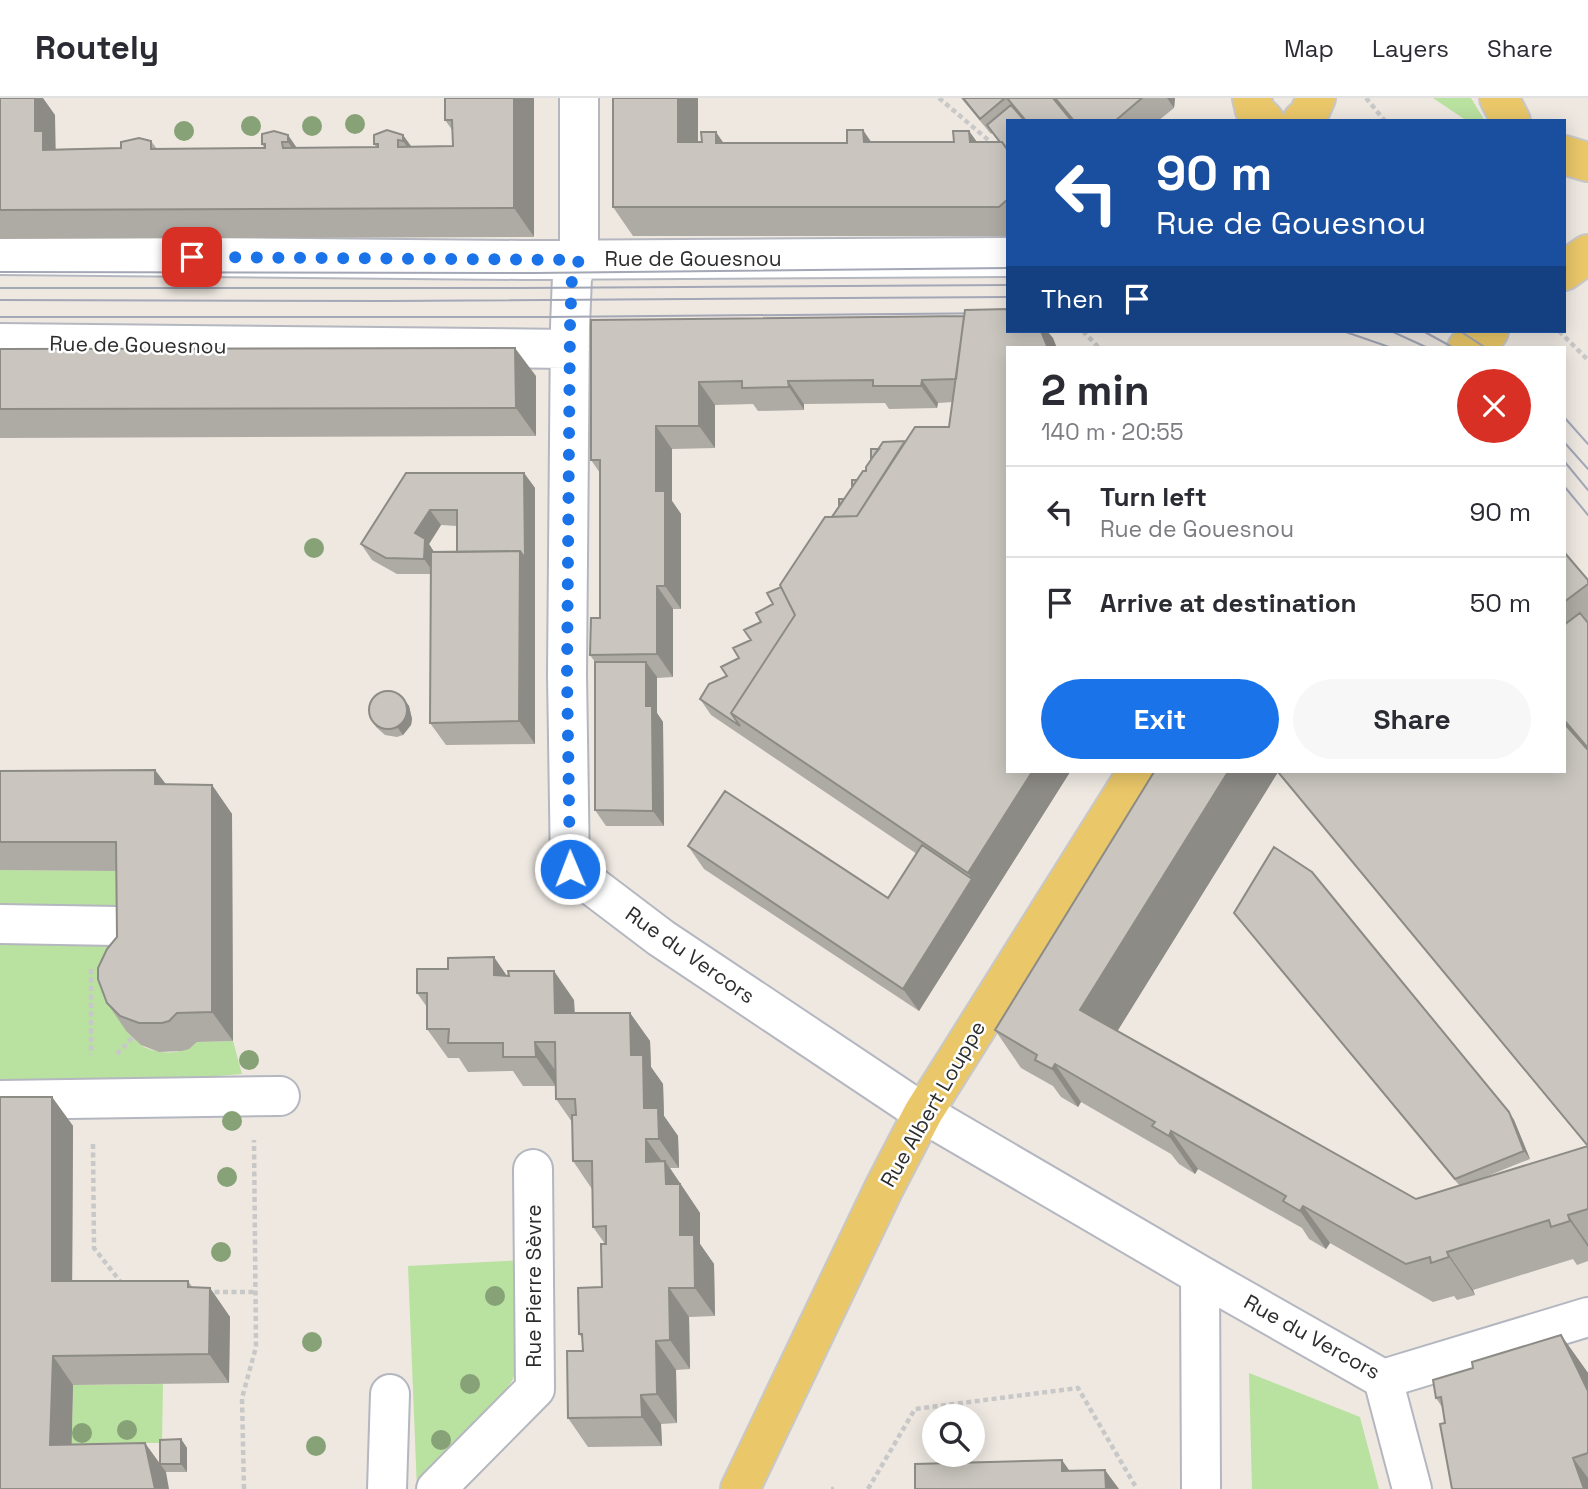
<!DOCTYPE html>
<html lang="en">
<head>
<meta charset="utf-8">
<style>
	:root { --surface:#fff; --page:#f7f7f7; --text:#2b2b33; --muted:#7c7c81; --line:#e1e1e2; --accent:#1a73e8 }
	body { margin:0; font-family:"Space Grotesk",sans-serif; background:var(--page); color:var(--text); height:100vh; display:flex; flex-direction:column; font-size:26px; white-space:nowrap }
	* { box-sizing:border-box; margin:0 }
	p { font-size:23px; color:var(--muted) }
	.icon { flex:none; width:38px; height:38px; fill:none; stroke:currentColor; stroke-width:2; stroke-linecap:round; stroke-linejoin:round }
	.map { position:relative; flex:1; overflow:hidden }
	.drawer { position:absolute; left:1006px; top:248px; width:560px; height:427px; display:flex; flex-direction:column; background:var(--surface); border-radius:0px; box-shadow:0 4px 18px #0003 }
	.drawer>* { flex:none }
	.hud { position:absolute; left:1006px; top:21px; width:560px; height:214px; border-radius:0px; box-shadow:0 4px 18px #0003; background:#1a4fa0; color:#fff; overflow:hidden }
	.buttons { position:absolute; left:922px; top:1306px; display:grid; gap:14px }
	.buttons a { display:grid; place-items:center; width:63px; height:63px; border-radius:50%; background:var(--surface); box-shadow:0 4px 18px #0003; font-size:35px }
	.pin { position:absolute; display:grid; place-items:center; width:60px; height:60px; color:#fff; margin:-30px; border-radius:14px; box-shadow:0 4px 10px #0006 }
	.me { position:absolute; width:77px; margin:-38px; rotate:359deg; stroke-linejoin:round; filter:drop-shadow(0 0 5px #0008) }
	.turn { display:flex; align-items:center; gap:24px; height:147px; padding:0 35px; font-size:32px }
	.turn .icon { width:91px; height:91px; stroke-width:2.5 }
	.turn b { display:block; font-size:49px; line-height:60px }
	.then { display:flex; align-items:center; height:66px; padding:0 35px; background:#0003; gap:14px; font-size:26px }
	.round { display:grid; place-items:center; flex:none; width:74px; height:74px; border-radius:37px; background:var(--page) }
	.summary { display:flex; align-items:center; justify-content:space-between; height:119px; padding:0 35px }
	h1 { font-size:42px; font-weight:700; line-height:52px }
	.button { display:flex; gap:14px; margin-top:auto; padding:14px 35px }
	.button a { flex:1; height:80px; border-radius:42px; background:var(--accent); color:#fff; font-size:28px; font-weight:700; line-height:80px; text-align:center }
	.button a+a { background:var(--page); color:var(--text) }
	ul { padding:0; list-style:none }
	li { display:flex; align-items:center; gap:21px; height:91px; padding:0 35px; border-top:2px solid var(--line) }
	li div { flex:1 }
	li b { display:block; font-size:26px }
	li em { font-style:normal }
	header { display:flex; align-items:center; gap:42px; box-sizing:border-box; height:98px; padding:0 35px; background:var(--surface); border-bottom:2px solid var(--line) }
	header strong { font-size:33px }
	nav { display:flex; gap:38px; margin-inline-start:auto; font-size:24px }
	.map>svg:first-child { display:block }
</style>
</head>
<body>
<header>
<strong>Routely</strong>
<nav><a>Map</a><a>Layers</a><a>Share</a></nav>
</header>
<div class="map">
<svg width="1588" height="1391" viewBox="0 0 1588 1391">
	<rect width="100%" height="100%" fill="#eee8e1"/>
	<path fill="#b9e1a0" d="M 1433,0 L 1471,0 L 1485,23 L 1467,23 Z
		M 0,772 L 136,773 L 127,934 C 133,939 138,945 144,949 C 160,957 185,957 197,944 L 233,943 L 242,976 L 121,986 L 0,989 Z
		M 525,1162 L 525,1252 L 512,1283 L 468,1344 L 417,1391 L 408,1168 Z
		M 1249,1275 L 1360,1319 L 1379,1391 L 1252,1391 Z
		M 163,1286 L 162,1345 L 141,1345 L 141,1374 L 71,1376 L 73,1287 Z"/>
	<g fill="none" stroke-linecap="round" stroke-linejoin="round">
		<defs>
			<path id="minor" d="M 579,0 L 579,162 L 572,179 L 570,228 L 567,576 L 570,771 L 661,840 L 923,1015 L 1200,1177 L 1383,1281 L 1588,1219
				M 0,157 L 522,162 L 1008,159
				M 0,245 L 570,251
				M 0,826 L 118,828
				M 0,1002 L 280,998
				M 1200,1177 L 1201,1391
				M 1383,1281 L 1412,1391
				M 387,1391 L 390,1296
				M 436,1391 L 535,1291 L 533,1071"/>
			<path id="major" d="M 1252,0 L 1255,13 L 1265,23
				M 1499,0 L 1511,23
				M 1302,23 L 1308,18 L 1316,0
				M 1564,57 L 1588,64
				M 1564,173 L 1588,156
				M 1467,250 L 1489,233
				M 740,1391 L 884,1090 L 923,1015 L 1137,674"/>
		</defs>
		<use href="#minor" stroke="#b4b7c0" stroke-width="42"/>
		<use href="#major" stroke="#c8c8c8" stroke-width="42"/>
		<path stroke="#c8c8c8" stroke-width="4.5" stroke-dasharray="5 3.5" stroke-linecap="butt" d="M 939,0 L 994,47
			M 1366,0 L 1385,23
			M 1083,233 L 1099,250
			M 1559,233 L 1588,262
			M 91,871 L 91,957
			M 117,956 L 133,939
			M 93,1046 L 94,1150 L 123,1187
			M 206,1194 L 254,1194
			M 244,1391 L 242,1300 L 256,1249 L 254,1042
			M 831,1391 L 834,1391
			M 868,1391 L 915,1311 L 1078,1290 L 1137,1391"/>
		<use href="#minor" stroke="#fff" stroke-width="38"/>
		<use href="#major" stroke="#eac769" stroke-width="38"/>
		<path stroke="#a3a7b6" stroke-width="2" d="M 0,174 L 534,175 L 1008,170
			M 0,190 L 521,190 L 1008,187
			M 0,202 L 386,203 L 1008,199
			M 0,219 L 546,219 L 1008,215
			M 1343,233 L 1392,250
			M 1391,233 L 1428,250
			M 1423,233 L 1454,250
			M 1460,233 L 1486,250
			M 1564,319 L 1588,346
			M 1564,344 L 1588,371
			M 1564,363 L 1588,392
			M 1564,388 L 1588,417"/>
	</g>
	<g fill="#86a276">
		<circle cx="355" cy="26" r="10"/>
		<circle cx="251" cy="28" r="10"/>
		<circle cx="312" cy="28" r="10"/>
		<circle cx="184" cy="33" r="10"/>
		<circle cx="314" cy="450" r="10"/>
		<circle cx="249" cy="962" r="10"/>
		<circle cx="232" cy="1023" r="10"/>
		<circle cx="227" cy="1079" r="10"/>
		<circle cx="221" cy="1154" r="10"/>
		<circle cx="495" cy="1198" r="10"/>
		<circle cx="312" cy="1244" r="10"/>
		<circle cx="470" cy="1286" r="10"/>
		<circle cx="127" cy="1332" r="10"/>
		<circle cx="82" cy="1335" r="10"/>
		<circle cx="441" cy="1342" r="10"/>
		<circle cx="316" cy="1348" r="10"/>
	</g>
	<path fill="#aeaaa4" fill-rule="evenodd" d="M 0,0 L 55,17 L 56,51 L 121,50 L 151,43 L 157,51 L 264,50 L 262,46 L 288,37 L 296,50 L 376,49 L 374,46 L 403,37 L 412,49 L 453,48 L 453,33 L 445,22 L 445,0 L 534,139 L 0,141 Z
		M 613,0 L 698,0 L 698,44 L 723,45 L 954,44 L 969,33 L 977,44 L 999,44 L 992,35 L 991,36 L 961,0 L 1006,0 L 1011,7 L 1006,0 L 1175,0 L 1174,10 L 1158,23 L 1008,23 L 1008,138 L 633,138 L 613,109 Z
		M 591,222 L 1053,240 L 1008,674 L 1070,674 L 919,913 L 704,771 L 688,748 L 888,800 L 917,756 L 711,617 L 700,601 L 727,578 L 739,560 L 773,506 L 781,489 L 857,382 L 866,373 L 879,351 L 949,329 L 953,304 L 938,305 L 937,310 L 889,311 L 885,305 L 804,306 L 804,312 L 758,313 L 753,306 L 715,307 L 715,350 L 672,351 L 672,403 L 681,416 L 681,511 L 673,511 L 673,579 L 657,580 L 657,615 L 663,624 L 664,728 L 606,728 L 595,712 L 595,564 L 590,557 L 600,520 L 600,375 L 591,362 Z
		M 0,251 L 536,278 L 536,338 L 0,340 Z
		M 406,375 L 524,375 L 535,390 L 535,646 L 446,647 L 430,625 L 431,476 L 397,476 L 372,462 L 361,446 ZM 441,427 L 457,428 L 457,454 L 434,454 L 429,446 Z
		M 1564,454 L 1588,482 L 1588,1163 L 1577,1167 L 1573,1161 L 1473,1192 L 1475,1197 L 1457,1202 L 1454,1198 L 1433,1204 L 1330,1145 L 1326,1151 L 1309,1141 L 1302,1130 L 1198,1071 L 1195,1076 L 1179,1066 L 1171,1056 L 1081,1004 L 1078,1009 L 1061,999 L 1053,988 L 1021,970 L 995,932 L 1154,674 L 1564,674 ZM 1278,674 L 1587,1048 L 1480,1081 L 1530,1061 L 1514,1022 L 1509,1014 L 1234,815 L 1459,1087 L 1416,1101 L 1117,933 Z
		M 403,600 L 409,608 L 412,621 L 411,627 L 403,637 L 397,639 L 385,637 L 376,629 L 371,620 Z
		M 155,672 L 166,686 L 212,687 L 232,716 L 233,943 L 197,944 L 189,951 L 182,953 L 159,954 L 141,947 L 127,934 L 107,905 L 117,839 L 116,773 L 0,772 L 0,673 Z
		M 507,878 L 574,902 L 575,915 L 630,915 L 650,943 L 651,969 L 663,986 L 664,1018 L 678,1038 L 679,1070 L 670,1070 L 700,1115 L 700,1146 L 714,1166 L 715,1218 L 689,1219 L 690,1271 L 676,1272 L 677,1325 L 661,1326 L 662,1348 L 588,1349 L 568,1320 L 583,1253 L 583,1241 L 579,1236 L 602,1189 L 605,1146 L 593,1129 L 592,1091 L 573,1063 L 572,1024 L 556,1001 L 556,988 L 523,988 L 513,973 L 468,974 L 459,960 L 448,960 L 427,931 L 427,909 L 417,895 Z
		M 52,999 L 73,1028 L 72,1183 L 188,1183 L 193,1190 L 210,1190 L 230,1219 L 229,1285 L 73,1287 L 71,1347 L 160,1366 L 181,1341 L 187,1350 L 187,1374 L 166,1374 L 0,1391 Z
		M 1561,1237 L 1588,1275 L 1588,1391 L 1445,1325 L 1442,1309 L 1436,1300 L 1473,1270 Z"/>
	<path fill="#8d8b86" d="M 35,0 L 43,0 L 55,17 L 55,51 L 63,62 L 43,52 L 35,33 Z
		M 514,0 L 534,0 L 534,139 L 514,110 Z
		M 678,0 L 698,0 L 698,73 L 678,44 Z
		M 1167,0 L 1175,0 L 1174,10 Z
		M 863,32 L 883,61 L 864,44 Z
		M 969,33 L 989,61 L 970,44 Z
		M 716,34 L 736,63 L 716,45 Z
		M 288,37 L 308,66 L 308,73 L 288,44 Z
		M 403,37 L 423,66 L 423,71 L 403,43 Z
		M 1041,233 L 1047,233 L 1053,240 L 1057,250 L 1048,250 Z
		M 515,250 L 536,278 L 536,338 L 516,310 Z
		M 922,282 L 938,305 L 937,310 L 921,288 Z
		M 788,283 L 804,306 L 804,312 L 789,289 Z
		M 699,284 L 715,307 L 715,350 L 699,328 Z
		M 656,328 L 672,351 L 672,403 L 681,416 L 681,511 L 665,488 L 656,393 Z
		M 524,375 L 535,390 L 535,646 L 519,623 L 520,453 Z
		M 430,412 L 441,427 L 429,446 L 436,457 L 435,476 L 424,461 L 415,435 Z
		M 657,488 L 673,511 L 673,579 L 657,556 Z
		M 646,564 L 657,579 L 657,615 L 663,624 L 664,728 L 653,713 L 646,608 Z
		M 403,600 L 409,608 L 412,621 L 411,627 L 403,637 L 397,629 Z
		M 155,672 L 176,700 L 155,686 Z
		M 1032,674 L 1070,674 L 919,913 L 903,891 L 972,781 L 968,775 Z
		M 1228,674 L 1278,674 L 1107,950 L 1080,912 Z
		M 212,687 L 232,716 L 233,943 L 212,914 Z
		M 494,859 L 514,888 L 494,877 Z
		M 554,873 L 574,902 L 575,944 L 555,915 Z
		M 630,915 L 650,943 L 651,969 L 663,986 L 664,1018 L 678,1038 L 679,1070 L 659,1041 L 644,1010 L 631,957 Z
		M 535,944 L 555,972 L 556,988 L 536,959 Z
		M 1055,966 L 1081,1004 L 1078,1009 L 1052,971 Z
		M 52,999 L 73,1028 L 72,1212 L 52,1183 Z
		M 1509,1014 L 1514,1022 L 1530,1061 L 1524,1053 Z
		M 1171,1033 L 1198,1071 L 1195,1076 L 1169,1038 Z
		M 646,1041 L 666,1069 L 665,1063 L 700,1115 L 700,1146 L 714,1166 L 715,1218 L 695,1190 L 680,1137 L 646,1064 Z
		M 1303,1108 L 1330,1145 L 1326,1151 L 1300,1113 Z
		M 1568,1117 L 1588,1146 L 1588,1149 L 1570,1123 Z
		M 1447,1154 L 1473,1192 L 1475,1197 L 1449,1159 Z
		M 210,1190 L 230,1219 L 229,1285 L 209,1256 Z
		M 669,1190 L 689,1219 L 690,1271 L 670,1242 Z
		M 1561,1237 L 1588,1275 L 1588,1293 Z
		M 656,1243 L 676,1272 L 677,1325 L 657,1296 Z
		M 53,1258 L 73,1287 L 71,1376 L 50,1347 Z
		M 641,1297 L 661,1326 L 662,1348 L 642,1319 Z
		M 181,1341 L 187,1350 L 187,1374 L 181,1366 Z
		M 145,1345 L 166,1374 L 169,1391 L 155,1391 Z
		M 1573,1360 L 1588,1380 L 1588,1391 L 1584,1391 Z
		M 1062,1362 L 1078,1385 L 1062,1373 Z
		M 1105,1372 L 1119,1391 L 1106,1391 Z"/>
	<path fill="#cac6bf" stroke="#8d8b86" stroke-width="2" d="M 0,0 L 35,0 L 35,33 L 43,33 L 43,52 L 121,50 L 121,44 L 139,40 L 151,43 L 151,51 L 265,50 L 265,46 L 262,46 L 262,36 L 274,33 L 288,37 L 288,44 L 282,44 L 283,50 L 378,49 L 378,46 L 374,46 L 374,37 L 387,32 L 403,37 L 403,43 L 398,42 L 398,49 L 453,48 L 452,22 L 445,22 L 445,0 L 514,0 L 514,110 L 0,112 Z
		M 613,0 L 678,0 L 678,44 L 702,44 L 701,34 L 716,34 L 716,45 L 847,45 L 847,32 L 863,32 L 864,44 L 954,44 L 953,33 L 969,33 L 970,44 L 1002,44 L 1008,52 L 1008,101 L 999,109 L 613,109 Z
		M 963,0 L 1005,0 L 980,21 Z
		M 1007,0 L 1053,0 L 1072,23 L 1026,23 Z
		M 1055,0 L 1142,0 L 1115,23 L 1074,23 Z
		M 1011,7 L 1025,23 L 1008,23 L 1008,48 L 1006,50 L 1002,44 L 1000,44 L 987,27 Z
		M 1008,211 L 1008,233 L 1041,233 L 1048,250 L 1008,250 L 1008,674 L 1032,674 L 968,775 L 731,615 L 795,517 L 780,487 L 825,419 L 857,418 L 915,329 L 949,329 L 965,212 Z
		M 964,218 L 956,281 L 922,282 L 921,288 L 873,288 L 873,282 L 788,283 L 789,289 L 742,290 L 742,283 L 699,284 L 699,328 L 656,328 L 656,393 L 665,393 L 665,488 L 657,488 L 657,556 L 590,557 L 591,520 L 600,520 L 600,362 L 591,362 L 591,222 Z
		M 515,250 L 516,310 L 0,311 L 0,251 Z
		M 905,343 L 857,418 L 832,419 L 863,373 L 866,373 L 866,369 L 883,344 Z
		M 871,351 L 879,351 L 871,361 Z
		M 406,375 L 524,375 L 525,460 L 520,453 L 457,454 L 457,412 L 430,412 L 415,435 L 425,441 L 424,461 L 386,460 L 361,446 Z
		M 852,382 L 857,382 L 852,389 Z
		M 839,401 L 844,401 L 839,408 Z
		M 520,453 L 519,623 L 430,625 L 431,454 Z
		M 1564,454 L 1588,482 L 1588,486 L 1564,504 Z
		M 781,489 L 795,517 L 731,615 L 740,628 L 700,601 L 709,586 L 727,578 L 721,569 L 739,560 L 733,550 L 751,542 L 744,532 L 761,524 L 756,515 L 773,506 L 767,495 Z
		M 1580,515 L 1588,525 L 1588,650 L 1564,622 L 1564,527 Z
		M 595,564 L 646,564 L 646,608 L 652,608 L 653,713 L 595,712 Z
		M369 612a19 19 0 1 1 38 0a19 19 0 1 1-38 0Z
		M 1564,625 L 1588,652 L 1588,1048 L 1278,674 L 1564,674 Z
		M 155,672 L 155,686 L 212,687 L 212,914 L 177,915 L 169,923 L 162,925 L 139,925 L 120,918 L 107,905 L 98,881 L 98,870 L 107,851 L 117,839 L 116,744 L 0,744 L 0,673 Z
		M 1154,674 L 1228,674 L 1080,912 L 1416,1101 L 1588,1048 L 1588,1111 L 1568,1117 L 1570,1123 L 1551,1129 L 1549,1122 L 1447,1154 L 1449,1159 L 1431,1165 L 1430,1159 L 1406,1166 L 1303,1108 L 1300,1113 L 1283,1103 L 1286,1098 L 1171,1033 L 1169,1038 L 1152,1028 L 1155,1024 L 1055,966 L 1052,971 L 1035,962 L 1037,957 L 995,932 Z
		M 725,693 L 888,800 L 922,747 L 972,781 L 903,891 L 688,748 Z
		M 1274,749 L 1312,774 L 1375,851 L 1509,1014 L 1524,1053 L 1455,1081 L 1234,815 Z
		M 494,859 L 494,877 L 509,878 L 508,873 L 554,873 L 555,915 L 630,915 L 631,957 L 643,957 L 644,1010 L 658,1010 L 659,1041 L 646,1041 L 646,1064 L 665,1063 L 666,1086 L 680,1086 L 680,1137 L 694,1137 L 695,1190 L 669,1190 L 670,1242 L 656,1243 L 657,1296 L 641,1297 L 642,1319 L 568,1320 L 567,1253 L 583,1253 L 582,1236 L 579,1236 L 578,1190 L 602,1189 L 601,1146 L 606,1146 L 606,1128 L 593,1129 L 592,1063 L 573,1063 L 572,1017 L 576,1017 L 575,1001 L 556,1001 L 555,944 L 535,944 L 536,959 L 503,959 L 503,945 L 448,945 L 449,931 L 427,931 L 427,895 L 417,895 L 417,871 L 448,871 L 448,860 Z
		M 0,999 L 52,999 L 52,1183 L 188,1183 L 188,1189 L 210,1190 L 209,1256 L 53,1258 L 50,1347 L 145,1345 L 155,1391 L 0,1391 Z
		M 1561,1237 L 1588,1293 L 1588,1355 L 1573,1360 L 1584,1391 L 1452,1391 L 1440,1326 L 1445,1325 L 1441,1299 L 1436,1300 L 1433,1282 L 1473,1270 L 1472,1264 Z
		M 181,1341 L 181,1366 L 160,1366 L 160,1342 Z
		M 1062,1362 L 1062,1373 L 1105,1372 L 1106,1391 L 915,1391 L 915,1366 Z"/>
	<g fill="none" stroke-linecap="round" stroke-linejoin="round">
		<path stroke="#1a73e8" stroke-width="12" stroke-dasharray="0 21.6" d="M 192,159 L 579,162 L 572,178 L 570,228 L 567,576 L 570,771"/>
	</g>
	<g text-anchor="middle" stroke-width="5" stroke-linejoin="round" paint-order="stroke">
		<g font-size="21" fill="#2d2d2d" stroke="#fff">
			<text x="693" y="168">Rue de Gouesnou</text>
			<text transform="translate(138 247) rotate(1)" y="7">Rue de Gouesnou</text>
			<text transform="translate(690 857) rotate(35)" y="7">Rue du Vercors</text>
			<text transform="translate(933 1006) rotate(-60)" y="7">Rue Albert Louppe</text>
			<text transform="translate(534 1188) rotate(-90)" y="7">Rue Pierre Sèvre</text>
			<text transform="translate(1312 1239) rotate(29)" y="7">Rue du Vercors</text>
		</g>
	</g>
</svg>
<div class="buttons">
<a><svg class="icon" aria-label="search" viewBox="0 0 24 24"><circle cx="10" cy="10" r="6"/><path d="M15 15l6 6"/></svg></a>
</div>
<div class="pin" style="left:192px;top:159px;background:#d93025"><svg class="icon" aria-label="arrive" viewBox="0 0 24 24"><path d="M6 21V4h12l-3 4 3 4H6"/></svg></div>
<svg class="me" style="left:570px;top:771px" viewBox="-20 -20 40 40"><circle r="17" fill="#1a73e8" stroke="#fff" stroke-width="3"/><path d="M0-11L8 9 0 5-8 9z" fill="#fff"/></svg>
<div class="hud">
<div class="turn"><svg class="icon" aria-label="left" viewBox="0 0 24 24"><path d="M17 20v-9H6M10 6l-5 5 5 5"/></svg><div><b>90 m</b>Rue de Gouesnou</div></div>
<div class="then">Then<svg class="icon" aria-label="arrive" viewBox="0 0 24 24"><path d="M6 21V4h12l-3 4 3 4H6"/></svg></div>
</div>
<section class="drawer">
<div class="summary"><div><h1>2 min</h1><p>140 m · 20:55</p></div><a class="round" style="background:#d93025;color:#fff"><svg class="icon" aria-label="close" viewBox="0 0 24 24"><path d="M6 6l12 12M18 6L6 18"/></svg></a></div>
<ul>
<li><svg class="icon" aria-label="left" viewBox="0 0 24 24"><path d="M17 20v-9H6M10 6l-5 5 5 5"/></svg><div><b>Turn left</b><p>Rue de Gouesnou</p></div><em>90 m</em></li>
<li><svg class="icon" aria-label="arrive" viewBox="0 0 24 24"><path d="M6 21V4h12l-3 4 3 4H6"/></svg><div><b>Arrive at destination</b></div><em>50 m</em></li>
</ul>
<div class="button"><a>Exit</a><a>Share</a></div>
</section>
</div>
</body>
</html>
